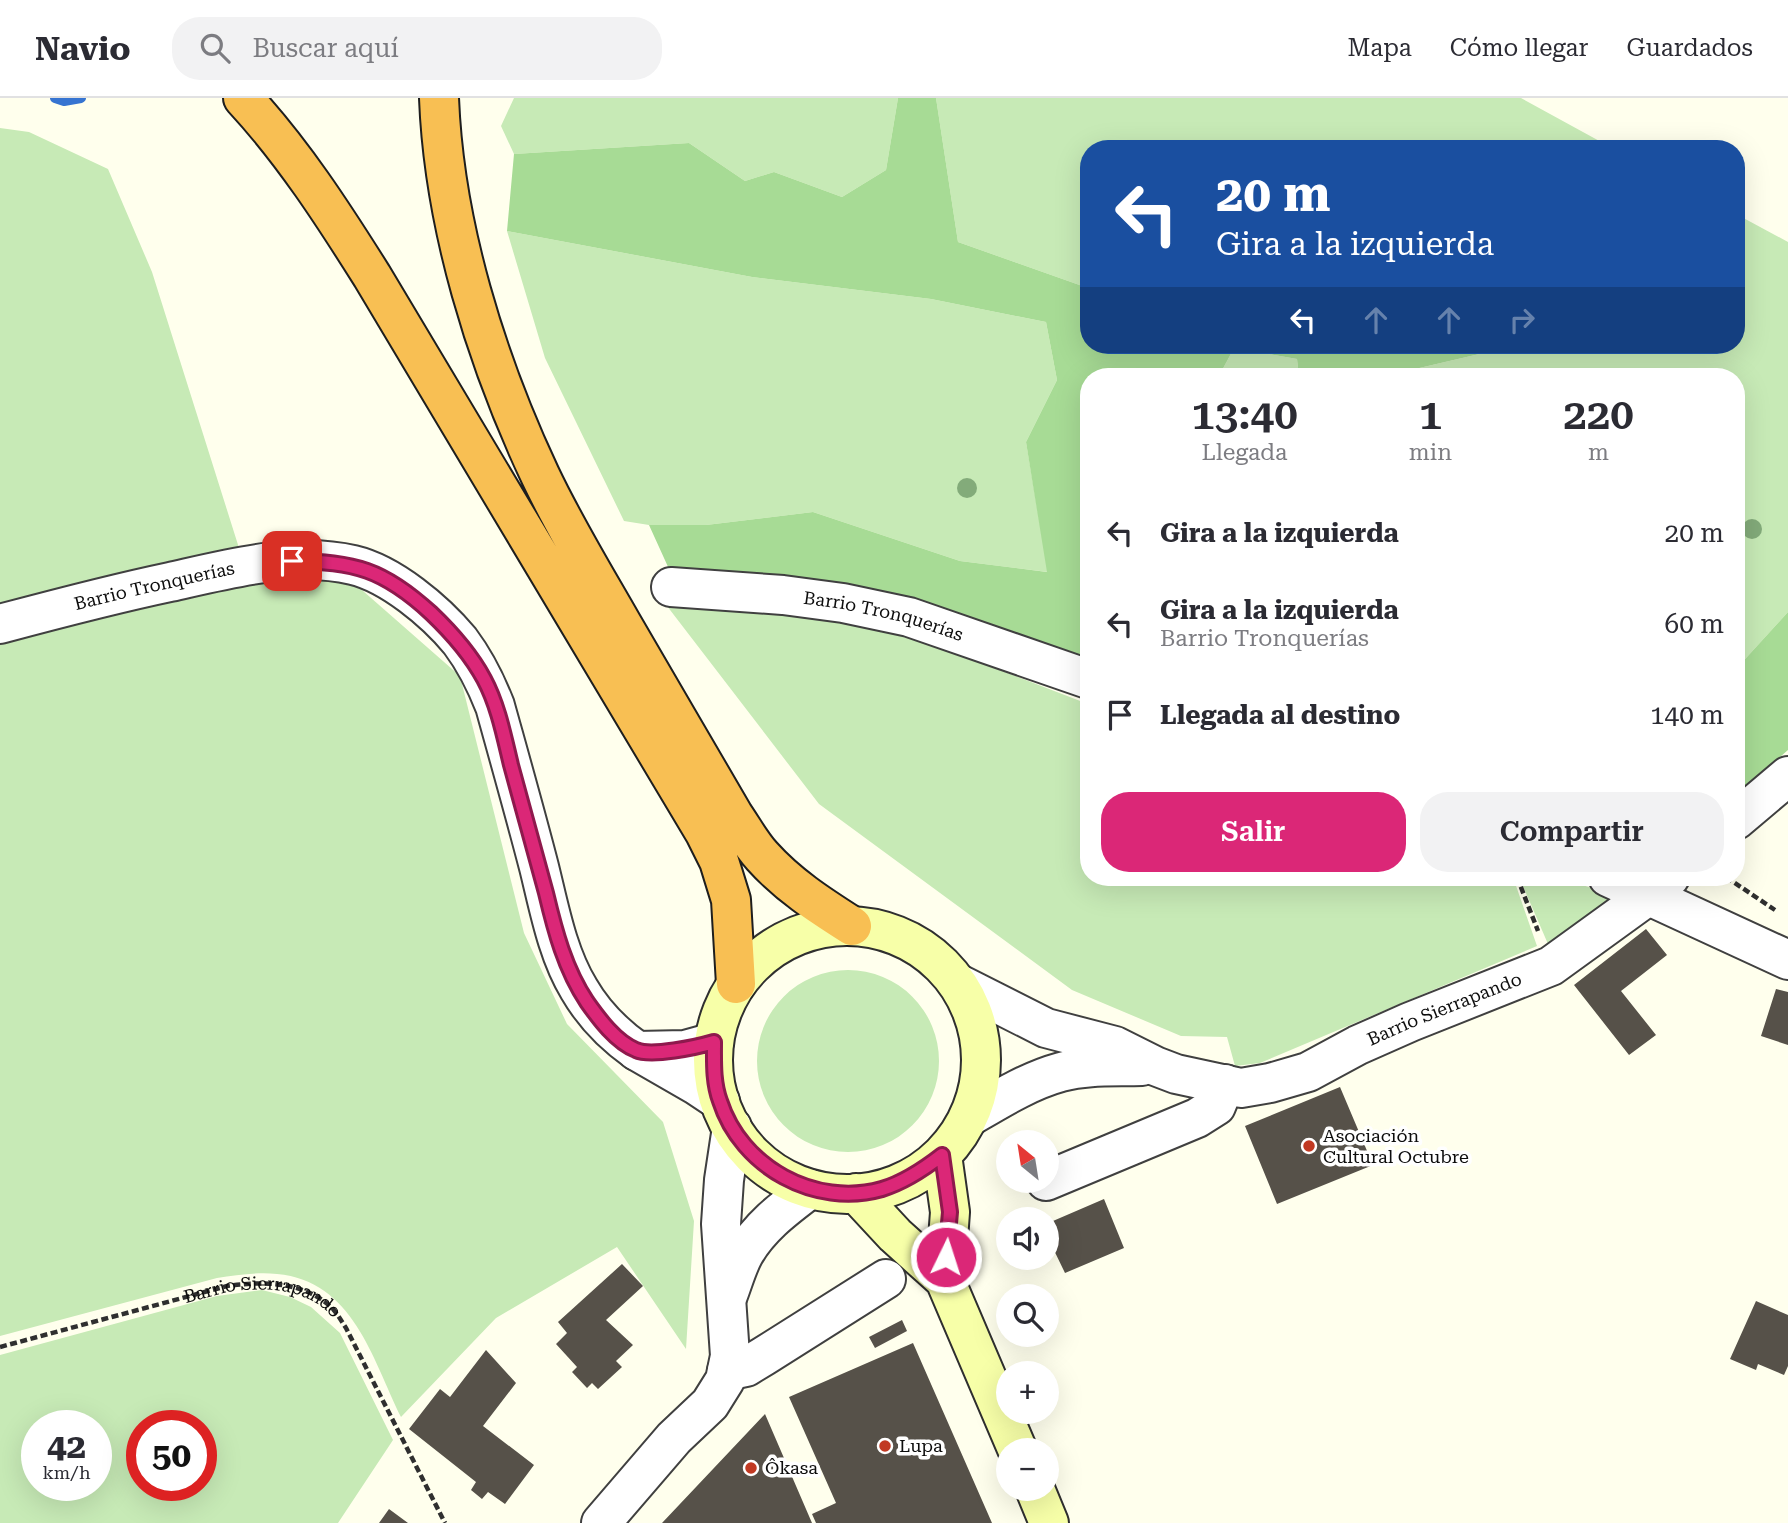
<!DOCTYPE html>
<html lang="es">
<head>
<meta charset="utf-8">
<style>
	:root { --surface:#fff; --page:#f2f2f3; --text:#2b2b33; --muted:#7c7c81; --line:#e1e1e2; --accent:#db2777 }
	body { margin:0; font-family:"Roboto Serif",serif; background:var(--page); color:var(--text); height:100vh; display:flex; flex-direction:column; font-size:26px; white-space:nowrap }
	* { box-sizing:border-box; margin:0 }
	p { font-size:23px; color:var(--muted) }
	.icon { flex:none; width:38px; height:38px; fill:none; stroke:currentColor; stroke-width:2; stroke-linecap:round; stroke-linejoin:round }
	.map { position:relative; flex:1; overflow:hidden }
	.panel { position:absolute; left:1080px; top:270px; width:665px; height:518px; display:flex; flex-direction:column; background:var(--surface); border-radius:28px; box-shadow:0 7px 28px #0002 }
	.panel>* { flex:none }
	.top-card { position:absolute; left:1080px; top:42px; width:665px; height:214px; border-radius:28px; box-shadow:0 7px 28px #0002; background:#1a4fa0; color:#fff; overflow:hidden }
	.needle { width:46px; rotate:330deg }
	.buttons { position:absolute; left:996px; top:1032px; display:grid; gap:14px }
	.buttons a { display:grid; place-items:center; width:63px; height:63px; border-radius:50%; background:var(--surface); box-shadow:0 7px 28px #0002; font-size:35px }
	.speed { position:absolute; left:21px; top:1312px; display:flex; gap:14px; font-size:35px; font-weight:700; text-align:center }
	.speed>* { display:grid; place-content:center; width:91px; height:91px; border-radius:50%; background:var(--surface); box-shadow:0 7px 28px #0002; line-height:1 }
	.speed small { font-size:18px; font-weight:400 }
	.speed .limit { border:10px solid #d22; background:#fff; color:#111 }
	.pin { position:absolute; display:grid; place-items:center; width:60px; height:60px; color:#fff; margin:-30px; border-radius:14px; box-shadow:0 4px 10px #0006 }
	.me { position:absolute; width:77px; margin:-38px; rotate:4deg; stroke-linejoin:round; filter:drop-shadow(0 0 5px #0008) }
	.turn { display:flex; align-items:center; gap:24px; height:147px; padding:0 21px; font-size:32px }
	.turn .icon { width:91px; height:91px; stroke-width:2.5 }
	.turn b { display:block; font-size:49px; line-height:60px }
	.lanes { display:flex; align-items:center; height:66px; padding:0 21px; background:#0003; justify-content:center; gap:35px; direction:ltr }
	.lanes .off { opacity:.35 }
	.eta { display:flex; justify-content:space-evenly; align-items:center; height:119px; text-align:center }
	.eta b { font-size:42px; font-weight:600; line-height:49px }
	.button { display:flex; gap:14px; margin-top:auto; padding:14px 21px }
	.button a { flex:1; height:80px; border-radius:28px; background:var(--accent); color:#fff; font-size:28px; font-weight:600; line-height:80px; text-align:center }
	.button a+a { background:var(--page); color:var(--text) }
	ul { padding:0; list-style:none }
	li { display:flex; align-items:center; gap:21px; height:91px; padding:0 21px }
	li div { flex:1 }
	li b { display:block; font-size:26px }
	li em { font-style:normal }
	header { display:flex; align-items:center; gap:42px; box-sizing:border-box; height:98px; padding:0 35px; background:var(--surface); border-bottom:2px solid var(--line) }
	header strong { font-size:33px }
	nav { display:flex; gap:38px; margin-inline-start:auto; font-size:24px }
	.search { width:490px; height:63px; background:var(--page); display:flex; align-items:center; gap:18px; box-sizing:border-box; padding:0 24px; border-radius:28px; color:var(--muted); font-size:26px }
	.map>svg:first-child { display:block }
</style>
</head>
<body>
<header>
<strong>Navio</strong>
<div class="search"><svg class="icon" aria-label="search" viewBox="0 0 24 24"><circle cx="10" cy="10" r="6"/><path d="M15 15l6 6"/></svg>Buscar aquí</div>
<nav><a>Mapa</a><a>Cómo llegar</a><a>Guardados</a></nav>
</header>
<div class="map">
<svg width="1788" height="1425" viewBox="0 0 1788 1425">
	<rect width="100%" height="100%" fill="#ffffed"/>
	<path fill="#c7eab6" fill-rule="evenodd" d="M 514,0 L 898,0 L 886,72 L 842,99 L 774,74 L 745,83 L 689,45 L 514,56 L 501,28 Z
		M 936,0 L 1521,0 L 1614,51 L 1088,51 L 1088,190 L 958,144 Z
		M 0,30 L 29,34 L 108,71 L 152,174 L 239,450 L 0,512 Z
		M 1736,116 L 1788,144 L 1788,514 L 1736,571 L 1736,278 L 1385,278 L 1518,247 L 1736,247 Z
		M 507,133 L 752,179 L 931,201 L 1046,224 L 1057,282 L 1026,344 L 1048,474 L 960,463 L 813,414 L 706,427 L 649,427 L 624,423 L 545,260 Z
		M 1234,250 L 1297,261 L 1299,278 L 1219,278 Z
		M 346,478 L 460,578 L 524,835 L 567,926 L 663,1024 L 694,1123 L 686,1251 L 617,1149 L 496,1220 L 401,1319 C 372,1260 353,1183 277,1176 C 257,1174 237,1177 217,1180 L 0,1238 L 0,546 L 237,481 Z
		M 667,508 L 765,514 L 893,531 L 1088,606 L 1088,779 L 1513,779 L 1537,848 L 1260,965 L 1235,968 L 1227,939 L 1181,938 L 1072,892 L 819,706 Z
		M 1519,779 L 1558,779 L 1616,798 L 1548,846 Z
		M757 963a91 91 0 1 1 182 0a91 91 0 1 1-182 0Z
		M 262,1192 L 290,1199 L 311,1209 L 340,1235 L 393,1342 L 338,1425 L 0,1425 L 0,1257 L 217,1198 ZM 37,1328 L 96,1328 L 96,1388 L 37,1388 ZM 201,1328 L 201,1388 L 142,1388 L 142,1328 Z"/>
	<path fill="#a7db95" d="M 898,0 L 936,0 L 958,144 L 1088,190 L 1088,247 L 1518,247 L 1385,278 L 1299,278 L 1297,261 L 1234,250 L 1219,278 L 1088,278 L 1088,570 L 669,471 L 649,427 L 706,427 L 813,414 L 960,463 L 1047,474 L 1026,344 L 1057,282 L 1046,224 L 931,201 L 752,179 L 507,133 L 514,56 L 689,45 L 745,83 L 774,74 L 842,99 L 886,72 Z
		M 1788,514 L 1788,652 L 1736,697 L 1736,571 Z"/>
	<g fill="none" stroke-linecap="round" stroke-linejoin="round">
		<path stroke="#3674d1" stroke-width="10" d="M 55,0 L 64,3 L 81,0"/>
	</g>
	<path fill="#565149" d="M 1646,831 L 1667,857 L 1621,893 L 1656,937 L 1629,957 L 1574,887 Z
		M 1776,891 L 1788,894 L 1788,947 L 1761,938 Z
		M 1340,989 L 1373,1067 L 1277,1106 L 1245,1028 Z
		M 1104,1101 L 1124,1150 L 1065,1175 L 1050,1144 L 1051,1144 L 1046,1132 L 1046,1126 Z
		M 622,1166 L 643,1188 L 606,1222 L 633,1247 L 616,1263 L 622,1269 L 598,1291 L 592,1285 L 587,1290 L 572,1274 L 577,1269 L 556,1246 L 567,1235 L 558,1224 Z
		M 1756,1203 L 1788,1217 L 1788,1268 L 1784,1277 L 1758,1266 L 1756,1272 L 1730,1261 Z
		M 902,1222 L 907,1233 L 875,1250 L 869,1239 Z
		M 913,1245 L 992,1425 L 816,1425 L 812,1416 L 836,1405 L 789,1299 Z
		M 486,1252 L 516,1285 L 483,1328 L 534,1367 L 505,1406 L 488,1394 L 482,1401 L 471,1392 L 476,1384 L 409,1331 L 440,1291 L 450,1299 Z
		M 765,1316 L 812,1425 L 662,1425 Z
		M 389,1411 L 408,1425 L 379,1425 Z"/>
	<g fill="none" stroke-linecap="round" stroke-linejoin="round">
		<defs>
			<g id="minor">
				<path id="s2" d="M 671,489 L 783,497 L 843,505 L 909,519 L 1088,581"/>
				<path id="s3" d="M 0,526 C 56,511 113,496 170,484 C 228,471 294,453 353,467 C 391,476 435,513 460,543 C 475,563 486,585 495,608 C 510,662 525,715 539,769 C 549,809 557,855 579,891 C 594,917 613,936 637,953"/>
				<path d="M 1736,722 L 1788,678"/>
				<path d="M 1608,779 L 1788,862"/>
				<path id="s4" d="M 959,886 L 1046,930 L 1115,948 L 1155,968 L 1176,976 L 1241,990 L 1270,985 L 1308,974 L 1358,947 L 1410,924 L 1551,868 L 1649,797 L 1670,779"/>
				<path d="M 714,944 L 685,952 L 637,953 L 696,987 L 720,1003"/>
				<path d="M 969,1019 C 998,1002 1028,983 1061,974 C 1087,967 1115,969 1142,968"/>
				<path d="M 1046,1083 L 1197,1020 L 1216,1008 L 1225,986"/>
				<path d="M 728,1197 C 733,1184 737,1169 744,1156 C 760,1128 785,1110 810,1091"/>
				<path d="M 727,1273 L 746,1269 L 764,1258 L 886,1181"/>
				<path d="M 601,1425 L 674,1340 L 710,1306 L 725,1282 L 730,1258 L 721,1126 L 724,1082 L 732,1029"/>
			</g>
			<path id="secondary" d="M713 962a134 134 0 1 1 268 0a134 134 0 1 1-268 0Z
				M 942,1057 L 950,1114 L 945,1182
				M 856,1095 L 895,1137 L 945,1182 L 1018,1353
				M 1035,1391 L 1049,1425"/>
			<path id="motorway" d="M 243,0 C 293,54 333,116 372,178 L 705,735 L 719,763 L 731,802 L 736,886
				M 439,0 C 444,127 486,262 540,377 C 564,428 594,477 622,526 C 659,590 697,654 734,718 C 743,731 751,746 762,758 C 788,787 819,807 852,828"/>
		</defs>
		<use href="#minor" stroke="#404040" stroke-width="42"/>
		<use href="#secondary" stroke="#2f2f2f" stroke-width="42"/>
		<use href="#motorway" stroke="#1e1e1e" stroke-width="42"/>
		<g stroke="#2f2f2f" stroke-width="4.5" stroke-dasharray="7 3.5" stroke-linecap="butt">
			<path d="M 1517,779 L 1538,833"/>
			<path d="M 1726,779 L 1775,812"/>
			<path id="s1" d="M 0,1249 L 227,1188 C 263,1183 305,1183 333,1211 C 338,1217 342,1224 346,1230 L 445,1425"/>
		</g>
		<use href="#minor" stroke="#fff" stroke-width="38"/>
		<use href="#secondary" stroke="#f7ffa8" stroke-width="38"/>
		<use href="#motorway" stroke="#f8bf53" stroke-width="38"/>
	</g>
	<g fill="#83ab7a">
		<circle cx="967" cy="390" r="10"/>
		<circle cx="1752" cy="431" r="10"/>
	</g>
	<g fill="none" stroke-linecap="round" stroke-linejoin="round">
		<defs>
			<path id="route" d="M 292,463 C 355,464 383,471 431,515 C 452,535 470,555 484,581 C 498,607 504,638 511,667 C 523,710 534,752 546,795 C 555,833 565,871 587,904 C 599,921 616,944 636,952 C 651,959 697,949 714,944 C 714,964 713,984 720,1003 C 741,1069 815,1110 882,1091 C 905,1084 924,1071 942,1057 L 950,1114 L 946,1159"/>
		</defs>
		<use href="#route" stroke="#8e194d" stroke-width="18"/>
		<use href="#route" stroke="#db2777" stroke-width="12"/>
	</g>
	<g fill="#c13922" stroke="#fff" stroke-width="2.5">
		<circle cx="1309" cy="1048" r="7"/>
		<circle cx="885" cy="1348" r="7"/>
		<circle cx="751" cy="1370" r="7"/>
	</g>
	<g text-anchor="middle" stroke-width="7" stroke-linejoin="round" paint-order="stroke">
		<g font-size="18" fill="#0d0d0d" stroke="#fff">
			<text dy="6" stroke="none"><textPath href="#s3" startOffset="159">Barrio Tronquerías</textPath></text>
			<text dy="6" stroke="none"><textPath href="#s2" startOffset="215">Barrio Tronquerías</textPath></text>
			<text dy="6" stroke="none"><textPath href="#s4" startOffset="522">Barrio Sierrapando</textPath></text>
			<text dy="6" stroke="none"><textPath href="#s1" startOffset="273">Barrio Sierrapando</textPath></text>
		</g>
		<g font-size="18" fill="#0d0d0d" stroke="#fff" text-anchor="start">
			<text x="1323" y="1044">Asociación<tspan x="1323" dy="21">Cultural Octubre</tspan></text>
			<text x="899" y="1354">Lupa</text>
			<text x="765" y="1376">Ôkasa</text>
		</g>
	</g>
</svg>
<div class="buttons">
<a><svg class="needle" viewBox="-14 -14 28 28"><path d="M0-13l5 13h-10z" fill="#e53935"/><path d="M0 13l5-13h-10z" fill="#7c7c81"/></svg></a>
<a><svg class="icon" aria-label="sound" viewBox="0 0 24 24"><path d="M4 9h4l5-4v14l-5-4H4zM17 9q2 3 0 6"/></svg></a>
<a><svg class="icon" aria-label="search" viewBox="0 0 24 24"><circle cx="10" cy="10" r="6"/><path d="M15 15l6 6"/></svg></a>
<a>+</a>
<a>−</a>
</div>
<div class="speed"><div>42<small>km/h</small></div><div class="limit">50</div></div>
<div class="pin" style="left:292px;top:463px;background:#d93025"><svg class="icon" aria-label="arrive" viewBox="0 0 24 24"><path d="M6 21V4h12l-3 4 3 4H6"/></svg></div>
<svg class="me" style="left:946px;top:1159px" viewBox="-20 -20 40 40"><circle r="17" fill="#db2777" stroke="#fff" stroke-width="3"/><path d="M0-11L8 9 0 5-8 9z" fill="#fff"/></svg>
<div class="top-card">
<div class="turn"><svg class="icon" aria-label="left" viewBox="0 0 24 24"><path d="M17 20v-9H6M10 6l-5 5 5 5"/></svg><div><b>20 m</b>Gira a la izquierda</div></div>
<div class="lanes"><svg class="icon" aria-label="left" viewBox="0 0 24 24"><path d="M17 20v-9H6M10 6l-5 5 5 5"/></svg><svg class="icon off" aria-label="ahead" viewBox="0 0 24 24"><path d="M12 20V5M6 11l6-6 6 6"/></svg><svg class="icon off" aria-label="ahead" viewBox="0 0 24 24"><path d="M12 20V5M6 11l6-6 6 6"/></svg><svg class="icon off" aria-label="right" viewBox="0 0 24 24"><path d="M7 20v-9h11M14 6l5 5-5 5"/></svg></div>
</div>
<section class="panel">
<div class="eta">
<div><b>13:40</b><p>Llegada</p></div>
<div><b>1</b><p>min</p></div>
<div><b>220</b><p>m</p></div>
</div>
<ul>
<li><svg class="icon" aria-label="left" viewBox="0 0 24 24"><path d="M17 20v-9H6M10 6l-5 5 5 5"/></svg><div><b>Gira a la izquierda</b></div><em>20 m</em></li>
<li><svg class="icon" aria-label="left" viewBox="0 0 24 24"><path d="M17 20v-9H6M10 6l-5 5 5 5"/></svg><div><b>Gira a la izquierda</b><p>Barrio Tronquerías</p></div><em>60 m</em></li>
<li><svg class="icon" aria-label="arrive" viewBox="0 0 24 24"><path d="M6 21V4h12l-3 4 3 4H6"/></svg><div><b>Llegada al destino</b></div><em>140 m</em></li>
</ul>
<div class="button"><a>Salir</a><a>Compartir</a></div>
</section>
</div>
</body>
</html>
